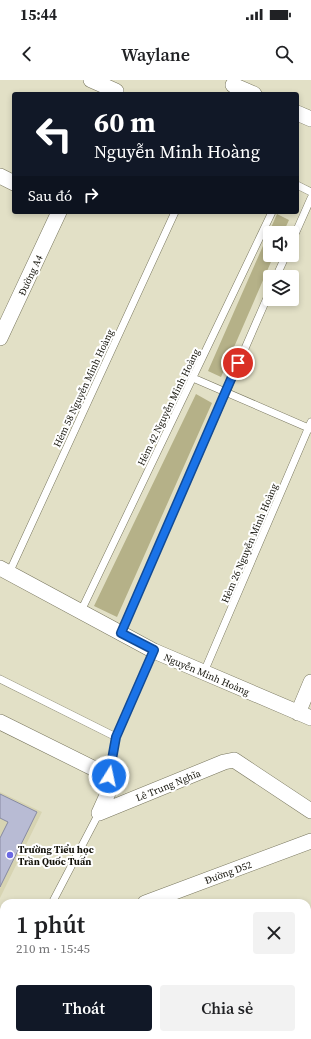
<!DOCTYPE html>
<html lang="vi">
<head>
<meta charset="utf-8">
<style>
	:root { --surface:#fff; --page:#f2f2f2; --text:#202124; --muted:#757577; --accent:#111827 }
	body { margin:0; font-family:"Source Serif 4",serif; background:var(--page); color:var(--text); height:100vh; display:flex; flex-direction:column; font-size:15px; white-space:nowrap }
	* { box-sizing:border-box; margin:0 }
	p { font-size:13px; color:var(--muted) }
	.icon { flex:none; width:22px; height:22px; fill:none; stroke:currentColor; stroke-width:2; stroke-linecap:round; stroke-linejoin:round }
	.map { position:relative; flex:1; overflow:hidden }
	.drawer { position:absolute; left:0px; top:819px; width:311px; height:140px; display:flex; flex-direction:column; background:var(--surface); border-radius:12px 12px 0 0; box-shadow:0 2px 6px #0003 }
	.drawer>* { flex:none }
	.banner { position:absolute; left:12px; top:12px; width:287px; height:122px; border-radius:4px; box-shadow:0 2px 6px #0003; background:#111827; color:#fff; overflow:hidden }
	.buttons { position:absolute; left:263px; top:146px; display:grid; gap:8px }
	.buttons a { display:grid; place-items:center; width:36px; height:36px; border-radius:4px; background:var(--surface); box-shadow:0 2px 6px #0003; font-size:20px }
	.pin { position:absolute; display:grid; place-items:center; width:34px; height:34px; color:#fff; margin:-17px; border:2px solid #fff; border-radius:50%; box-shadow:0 1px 4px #0007 }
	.me { position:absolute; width:44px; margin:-22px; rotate:10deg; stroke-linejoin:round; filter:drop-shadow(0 0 3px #0008) }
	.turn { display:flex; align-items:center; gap:14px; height:84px; padding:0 16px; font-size:18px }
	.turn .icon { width:52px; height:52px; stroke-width:2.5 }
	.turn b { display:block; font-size:28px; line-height:34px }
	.then { display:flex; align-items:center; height:38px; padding:0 16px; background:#0003; gap:8px; font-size:15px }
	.round { display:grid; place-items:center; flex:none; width:42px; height:42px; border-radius:4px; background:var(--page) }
	.head { display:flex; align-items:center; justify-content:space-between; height:68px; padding:0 16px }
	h1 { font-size:24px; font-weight:600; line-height:30px }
	.primary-button { display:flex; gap:8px; margin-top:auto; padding:8px 16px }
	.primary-button a { flex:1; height:46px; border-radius:4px; background:var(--accent); color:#fff; font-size:16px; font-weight:600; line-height:46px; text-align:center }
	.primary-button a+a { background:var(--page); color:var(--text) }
	.status { display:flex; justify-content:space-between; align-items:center; height:28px; padding:0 20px; background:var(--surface); direction:ltr }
	.status svg { height:11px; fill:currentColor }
	header { display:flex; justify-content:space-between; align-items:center; height:52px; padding:0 16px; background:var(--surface); font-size:18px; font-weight:600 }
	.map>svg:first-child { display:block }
</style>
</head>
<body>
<div class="status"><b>15:44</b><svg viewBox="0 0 49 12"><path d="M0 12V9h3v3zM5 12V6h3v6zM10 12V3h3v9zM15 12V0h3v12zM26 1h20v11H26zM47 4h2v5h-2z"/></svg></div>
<header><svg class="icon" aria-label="back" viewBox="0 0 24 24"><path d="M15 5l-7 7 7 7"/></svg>Waylane<svg class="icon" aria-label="search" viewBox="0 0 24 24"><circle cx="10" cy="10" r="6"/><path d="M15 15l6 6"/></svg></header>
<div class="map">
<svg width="311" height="959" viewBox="0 0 311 959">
	<rect width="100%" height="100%" fill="#e2e0c6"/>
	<path fill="#d7d4b2" d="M 0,712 L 42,732 L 0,818 Z"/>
	<path fill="#b5b188" d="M 277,134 L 289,140 L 283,153 L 270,153 L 270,175 L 274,175 L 221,297 L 208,291 Z
		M 196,314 L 212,323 L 117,537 L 94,526 Z"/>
	<path fill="#b8bbd4" stroke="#878aa1" d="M 0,714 L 37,732 L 0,807 L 0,758 L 8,742 L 0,738 Z"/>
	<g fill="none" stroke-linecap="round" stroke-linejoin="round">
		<defs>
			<path id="service" d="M 297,105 L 311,112
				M 292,161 L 311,118
				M 276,197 L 286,175
				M 193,298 L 311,349
				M 9,493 L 175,132
				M 81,531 L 272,132
				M 121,553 L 270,211
				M 204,592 L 311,342
				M 0,599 L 116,657
				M 109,696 L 116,657 L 154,571
				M 52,823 L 99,733"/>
			<path id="minor" d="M 91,0 L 116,11
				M 233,5 L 254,14
				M 297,33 L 311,39
				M 0,96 L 14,103
				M 0,258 L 59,132
				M 0,488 L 154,571 L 311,638
				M 298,633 L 311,602
				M 0,642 L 109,696 L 108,713 L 99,733
				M 99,733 L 224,682 L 234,680 L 311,731
				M 145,823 L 311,761
				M 307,865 L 311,864"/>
			<path id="primary" d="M 0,889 L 4,891
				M 0,911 L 4,913
				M 0,933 L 4,935
				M 45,955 L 53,959
				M 90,955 L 99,959
				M 137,955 L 145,959"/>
		</defs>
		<use href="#service" stroke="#78765e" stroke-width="8"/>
		<use href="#minor" stroke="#78765e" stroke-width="16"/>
		<use href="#primary" stroke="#fff" stroke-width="23"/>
		<use href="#service" stroke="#fff" stroke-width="7"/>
		<use href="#minor" stroke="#fff" stroke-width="15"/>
		<use href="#primary" stroke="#efe697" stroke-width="22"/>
	</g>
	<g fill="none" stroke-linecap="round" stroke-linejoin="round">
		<defs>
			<path id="route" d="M 109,696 L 116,657 L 154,570 L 121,553 L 238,283"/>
		</defs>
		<use href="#route" stroke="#114b97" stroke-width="10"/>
		<use href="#route" stroke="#1a73e8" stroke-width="7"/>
	</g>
	<circle fill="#6b69e3" stroke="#fff" stroke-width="1.5" cx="10" cy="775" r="4"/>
	<g text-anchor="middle" stroke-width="4" stroke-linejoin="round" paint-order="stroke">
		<g font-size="10" fill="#131209" stroke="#fff">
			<text transform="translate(30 195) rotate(-65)" y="4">Đường A4</text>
			<text transform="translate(83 308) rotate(-65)" y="4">Hẻm 58 Nguyễn Minh Hoàng</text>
			<text transform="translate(168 327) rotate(-64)" y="4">Hẻm 42 Nguyễn Minh Hoàng</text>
			<text transform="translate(249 463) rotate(-67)" y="4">Hẻm 26 Nguyễn Minh Hoàng</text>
			<text transform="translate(207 594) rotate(23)" y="4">Nguyễn Minh Hoàng</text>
			<text transform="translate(168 705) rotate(-22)" y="4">Lê Trung Nghĩa</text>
			<text transform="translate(228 792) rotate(-20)" y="4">Đường D52</text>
		</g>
		<g font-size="10" font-weight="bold" fill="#131209" stroke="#fff" text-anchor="start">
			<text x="18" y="773">Trường Tiểu học<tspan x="18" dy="12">Trần Quốc Tuấn</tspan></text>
		</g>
	</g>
</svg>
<div class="buttons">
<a><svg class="icon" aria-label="sound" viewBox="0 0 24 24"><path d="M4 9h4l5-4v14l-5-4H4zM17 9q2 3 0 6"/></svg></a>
<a><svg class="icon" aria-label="layers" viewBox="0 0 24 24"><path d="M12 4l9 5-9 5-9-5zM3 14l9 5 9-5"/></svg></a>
</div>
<div class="pin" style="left:238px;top:283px;background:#d93025"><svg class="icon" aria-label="arrive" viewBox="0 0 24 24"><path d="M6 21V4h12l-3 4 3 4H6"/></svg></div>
<svg class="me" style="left:109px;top:696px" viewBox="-20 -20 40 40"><circle r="17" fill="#1a73e8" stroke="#fff" stroke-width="3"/><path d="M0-11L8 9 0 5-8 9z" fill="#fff"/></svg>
<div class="banner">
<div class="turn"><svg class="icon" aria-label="left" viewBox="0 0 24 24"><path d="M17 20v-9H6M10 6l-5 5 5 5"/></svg><div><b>60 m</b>Nguyễn Minh Hoàng</div></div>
<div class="then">Sau đó<svg class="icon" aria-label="right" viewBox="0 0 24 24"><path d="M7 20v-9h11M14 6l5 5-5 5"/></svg></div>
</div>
<section class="drawer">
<div class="head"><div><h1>1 phút</h1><p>210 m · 15:45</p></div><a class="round"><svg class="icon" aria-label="close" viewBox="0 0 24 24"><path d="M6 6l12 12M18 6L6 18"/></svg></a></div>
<div class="primary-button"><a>Thoát</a><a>Chia sẻ</a></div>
</section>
</div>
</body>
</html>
